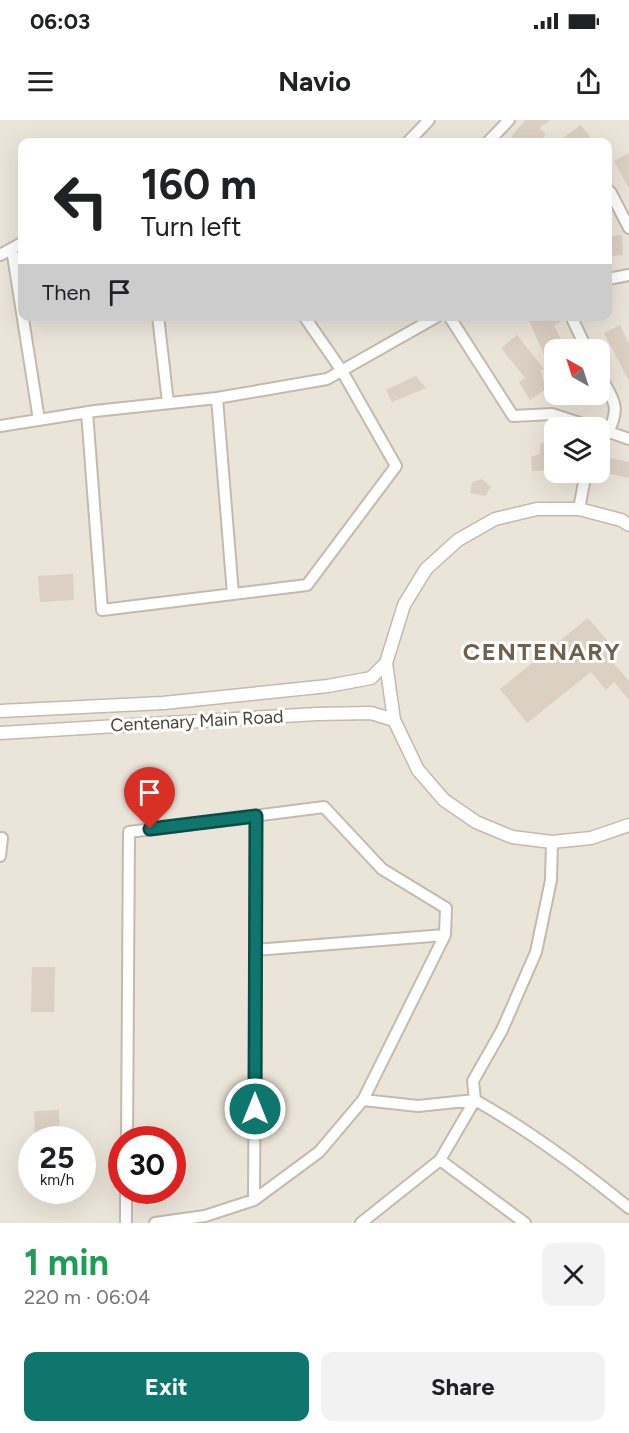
<!DOCTYPE html>
<html lang="en">
<head>
<meta charset="utf-8">
<style>
	:root { --surface:#fff; --page:#f2f2f2; --text:#202124; --muted:#757577; --accent:#0f766e }
	body { margin:0; font-family:Figtree,sans-serif; background:var(--page); color:var(--text); height:100vh; display:flex; flex-direction:column; font-size:22px; white-space:nowrap }
	* { box-sizing:border-box; margin:0 }
	p { font-size:20px; color:var(--muted) }
	.icon { flex:none; width:33px; height:33px; fill:none; stroke:currentColor; stroke-width:2; stroke-linecap:round; stroke-linejoin:round }
	.map { position:relative; height:1103px; overflow:hidden }
	.details { display:flex; flex-direction:column; background:var(--surface); flex:1 }
	.details>* { flex:none }
	.hud { position:absolute; left:18px; top:18px; width:594px; height:183px; border-radius:12px; box-shadow:0 6px 24px #0002; background:#fff; color:var(--text); overflow:hidden }
	.needle { width:39px; rotate:321deg }
	.fabs { position:absolute; left:544px; top:219px; display:grid; gap:12px }
	.fabs a { display:grid; place-items:center; width:66px; height:66px; border-radius:12px; background:var(--surface); box-shadow:0 6px 24px #0002; font-size:30px }
	.speed { position:absolute; left:18px; top:1006px; display:flex; gap:12px; font-size:30px; font-weight:700; text-align:center }
	.speed>* { display:grid; place-content:center; width:78px; height:78px; border-radius:50%; background:var(--surface); box-shadow:0 6px 24px #0002; line-height:1 }
	.speed small { font-size:15px; font-weight:400 }
	.speed .limit { border:9px solid #d22; background:#fff; color:#111 }
	.pin { position:absolute; display:grid; place-items:center; width:51px; height:51px; color:#fff; margin:-62px -26px; border-radius:50% 50% 50% 0; rotate:-45deg; box-shadow:0 0 6px #0007 }
	.pin .icon { rotate:45deg }
	.me { position:absolute; width:66px; margin:-33px; rotate:0deg; stroke-linejoin:round; filter:drop-shadow(0 0 4px #0008) }
	.turn { display:flex; align-items:center; gap:21px; height:126px; padding:0 24px; font-size:27px }
	.turn .icon { width:78px; height:78px; stroke-width:2.5 }
	.turn b { display:block; font-size:42px; line-height:51px }
	.then { display:flex; align-items:center; height:57px; padding:0 24px; background:#0003; gap:12px; font-size:22px }
	.round { display:grid; place-items:center; flex:none; width:63px; height:63px; border-radius:12px; background:var(--page) }
	.overview { display:flex; align-items:center; justify-content:space-between; height:102px; padding:0 24px }
	h1 { font-size:36px; font-weight:700; line-height:45px; color:#1e9e55 }
	.button { display:flex; gap:12px; margin-top:auto; padding:12px 24px }
	.button a { flex:1; height:69px; border-radius:12px; background:var(--accent); color:#fff; font-size:24px; font-weight:700; line-height:69px; text-align:center }
	.button a+a { background:var(--page); color:var(--text) }
	.status { display:flex; justify-content:space-between; align-items:center; height:42px; padding:0 30px; background:var(--surface); direction:ltr }
	.status svg { height:16px; fill:currentColor }
	header { display:flex; justify-content:space-between; align-items:center; height:78px; padding:0 24px; background:var(--surface); font-size:27px; font-weight:700 }
	.map>svg:first-child { display:block }
</style>
</head>
<body>
<div class="status"><b>06:03</b><svg viewBox="0 0 49 12"><path d="M0 12V9h3v3zM5 12V6h3v6zM10 12V3h3v9zM15 12V0h3v12zM26 1h20v11H26zM47 4h2v5h-2z"/></svg></div>
<header><svg class="icon" aria-label="menu" viewBox="0 0 24 24"><path d="M4 6h16M4 12h16M4 18h16"/></svg>Navio<svg class="icon" aria-label="share" viewBox="0 0 24 24"><path d="M12 15V3M7 8l5-5 5 5M5 13v7h14v-7"/></svg></header>
<div class="map">
<svg width="629" height="1103" viewBox="0 0 629 1103">
	<rect width="100%" height="100%" fill="#f6f2eb"/>
	<path fill="#ebe4d9" fill-rule="evenodd" d="M 0,0 L 629,0 L 629,1103 L 0,1103 ZM 22,22 L 608,22 L 608,196 L 22,196 ZM 555,230 L 600,230 L 600,274 L 555,274 ZM 555,308 L 600,308 L 600,352 L 555,352 ZM 32,1020 L 82,1020 L 82,1071 L 32,1071 ZM 122,1020 L 172,1020 L 172,1071 L 122,1071 Z"/>
	<path fill="#dcd0c2" d="M 525,0 L 551,0 L 539,8 L 546,14 L 539,22 L 518,22 L 511,17 Z
		M 581,5 L 594,22 L 557,22 Z
		M 629,33 L 629,69 L 614,41 Z
		M 622,115 L 623,135 L 608,136 L 608,116 Z
		M 527,196 L 564,196 L 565,200 L 554,205 L 566,230 L 555,230 L 555,260 Z
		M 620,205 L 629,224 L 629,261 L 604,213 Z
		M 517,215 L 544,249 L 540,250 L 546,269 L 530,280 L 519,262 L 525,258 L 501,228 Z
		M 416,256 L 426,268 L 392,282 L 386,270 Z
		M 555,322 L 555,350 L 532,351 L 531,337 L 540,334 L 540,323 Z
		M 605,337 L 629,342 L 629,358 L 601,352 Z
		M 482,359 L 491,367 L 485,376 L 470,373 L 472,362 Z
		M 73,454 L 74,480 L 40,482 L 38,456 Z
		M 588,498 L 616,531 L 608,537 L 629,561 L 629,580 L 614,562 L 606,570 L 591,552 L 527,603 L 500,569 Z
		M 32,847 L 55,847 L 54,892 L 31,892 Z
		M 59,990 L 60,1020 L 35,1020 L 34,991 Z"/>
	<g fill="none" stroke-linecap="round" stroke-linejoin="round">
		<defs>
			<path id="minor" d="M 408,22 L 429,0
				M 488,22 L 509,0
				M 608,70 L 611,73 L 629,108
				M 12,129 L 39,300
				M 0,135 L 22,123
				M 608,159 L 629,155
				M 158,196 L 168,283
				M 449,196 L 513,296 L 552,294 L 595,308
				M 571,196 L 587,230
				M 600,255 C 612,279 622,285 608,312
				M 217,278 L 233,474
				M 87,292 L 102,490 L 307,465 L 396,346 L 342,251 L 304,196
				M 0,306 L 95,291 L 217,278 L 327,259 L 438,196
				M 603,310 L 629,319
				M 579,389 L 586,352
				M 0,719 L 2,718 L 0,736
				M 552,722 L 551,760 L 536,832 L 502,910 L 473,961 L 475,980 C 530,1011 580,1048 629,1088
				M 255,830 L 445,815
				M 363,980 L 418,986 L 475,980
				M 127,1020 L 129,712 L 324,687 L 382,749 L 446,788 L 445,815 L 363,980 L 319,1032 L 254,1080 L 205,1096 L 155,1103
				M 440,1040 L 525,1103
				M 254,1080 L 256,696
				M 126,1103 L 126,1071
				M 361,1103 L 440,1040 L 475,980"/>
			<path id="tertiary" d="M 629,405 L 621,400 L 579,389 L 537,389 L 495,399 L 458,420 L 426,449 L 404,485 L 386,543 L 394,600 L 418,650 L 444,680 L 476,702 L 512,717 L 552,722 L 591,718 L 629,705
				M 0,591 L 163,583 L 328,566 L 371,558 L 386,543
				M 0,613 L 317,594 L 371,593 L 394,600"/>
		</defs>
		<use href="#minor" stroke="#c3baac" stroke-width="14"/>
		<use href="#tertiary" stroke="#c3baac" stroke-width="15"/>
		<use href="#minor" stroke="#fff" stroke-width="10"/>
		<use href="#tertiary" stroke="#fff" stroke-width="12"/>
	</g>
	<g fill="none" stroke-linecap="round" stroke-linejoin="round">
		<defs>
			<path id="route" d="M 150,709 L 256,696 L 255,989"/>
		</defs>
		<use href="#route" stroke="#0a4d48" stroke-width="15"/>
		<use href="#route" stroke="#0f766e" stroke-width="10"/>
	</g>
	<g text-anchor="middle" stroke-width="6" stroke-linejoin="round" paint-order="stroke">
		<g font-size="18" fill="#4c4338" stroke="#fff">
			<text transform="translate(197 601) rotate(-3)" y="6">Centenary Main Road</text>
		</g>
		<g font-size="24" font-weight="bold" letter-spacing="1.5" fill="#6f604e" stroke="#fff">
			<text x="542" y="540">CENTENARY</text>
		</g>
	</g>
</svg>
<div class="fabs">
<a><svg class="needle" viewBox="-14 -14 28 28"><path d="M0-13l5 13h-10z" fill="#e53935"/><path d="M0 13l5-13h-10z" fill="#757577"/></svg></a>
<a><svg class="icon" aria-label="layers" viewBox="0 0 24 24"><path d="M12 4l9 5-9 5-9-5zM3 14l9 5 9-5"/></svg></a>
</div>
<div class="speed"><div>25<small>km/h</small></div><div class="limit">30</div></div>
<div class="pin" style="left:150px;top:709px;background:#d93025"><svg class="icon" aria-label="arrive" viewBox="0 0 24 24"><path d="M6 21V4h12l-3 4 3 4H6"/></svg></div>
<svg class="me" style="left:255px;top:989px" viewBox="-20 -20 40 40"><circle r="17" fill="#0f766e" stroke="#fff" stroke-width="3"/><path d="M0-11L8 9 0 5-8 9z" fill="#fff"/></svg>
<div class="hud">
<div class="turn"><svg class="icon" aria-label="left" viewBox="0 0 24 24"><path d="M17 20v-9H6M10 6l-5 5 5 5"/></svg><div><b>160 m</b>Turn left</div></div>
<div class="then">Then<svg class="icon" aria-label="arrive" viewBox="0 0 24 24"><path d="M6 21V4h12l-3 4 3 4H6"/></svg></div>
</div>
</div>
<section class="details">
<div class="overview"><div><h1>1 min</h1><p>220 m · 06:04</p></div><a class="round"><svg class="icon" aria-label="close" viewBox="0 0 24 24"><path d="M6 6l12 12M18 6L6 18"/></svg></a></div>
<div class="button"><a>Exit</a><a>Share</a></div>
</section>
</body>
</html>
